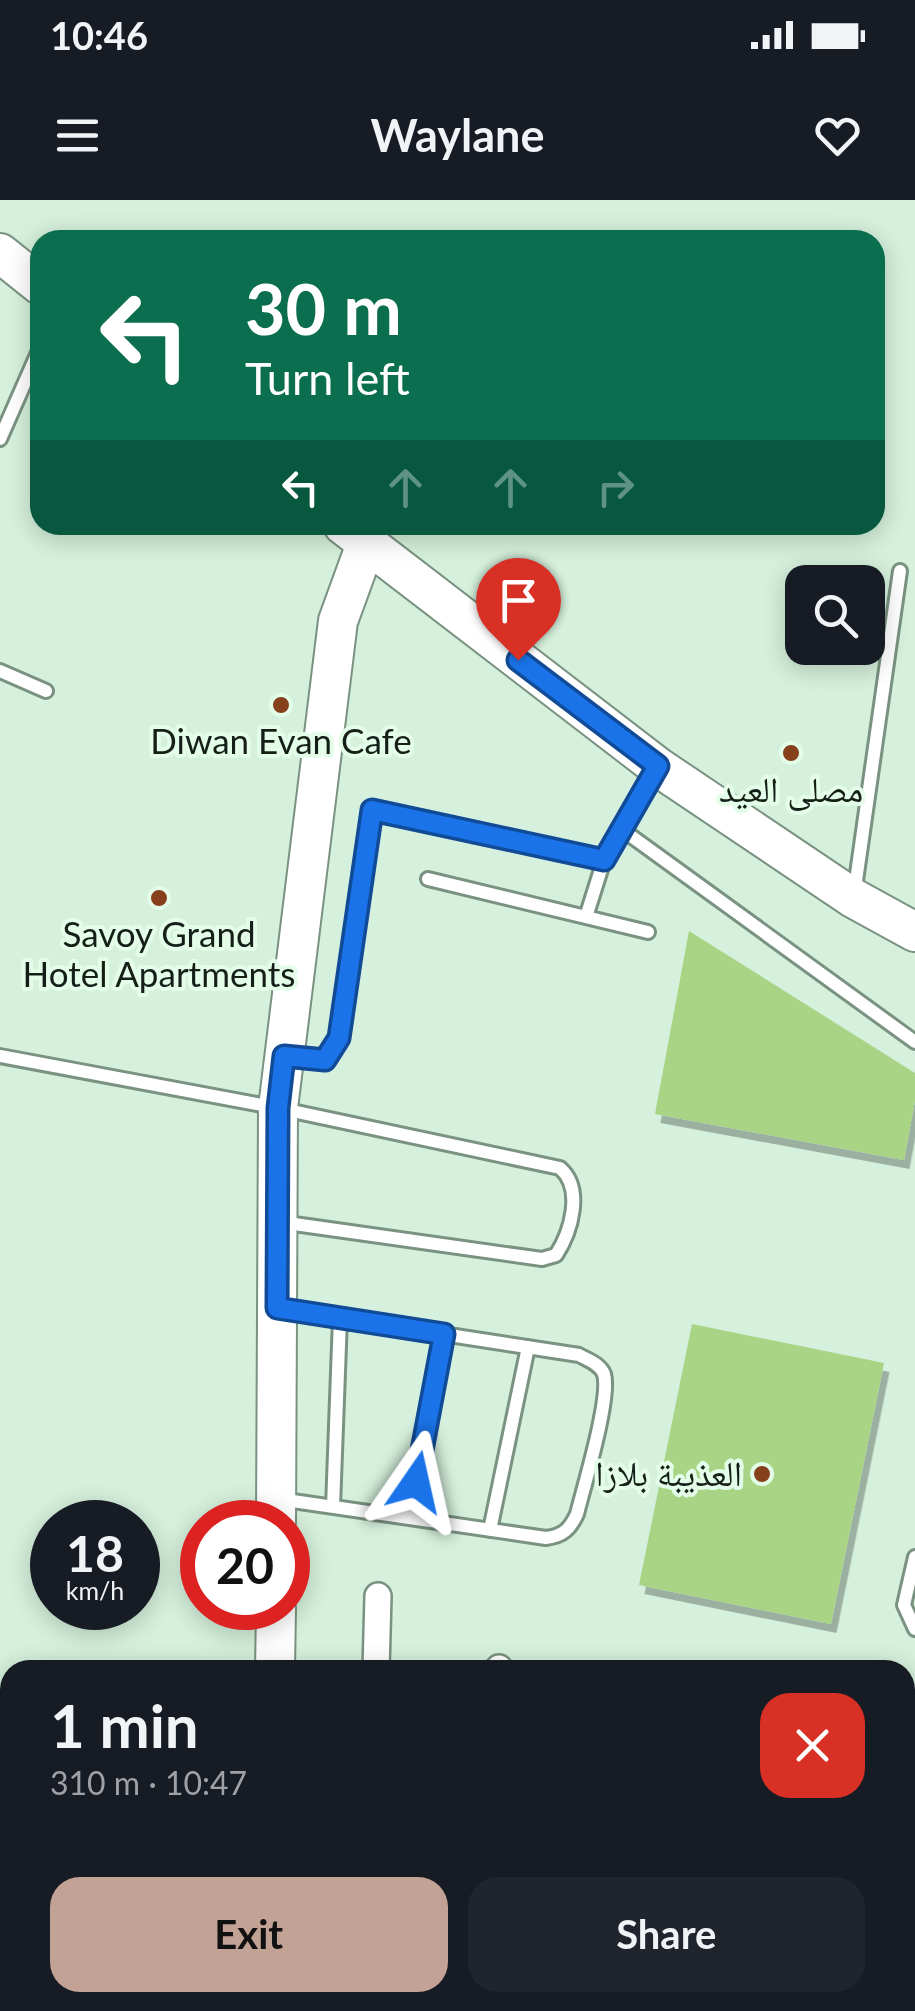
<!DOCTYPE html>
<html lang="en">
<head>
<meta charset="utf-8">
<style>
	:root { --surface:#171b24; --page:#20242c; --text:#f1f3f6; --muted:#9ea1a6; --accent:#c1a294 }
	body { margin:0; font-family:Lato,"Noto Naskh Arabic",sans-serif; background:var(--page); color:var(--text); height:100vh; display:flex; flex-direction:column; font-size:38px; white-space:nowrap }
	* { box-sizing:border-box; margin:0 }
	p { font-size:32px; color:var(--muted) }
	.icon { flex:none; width:55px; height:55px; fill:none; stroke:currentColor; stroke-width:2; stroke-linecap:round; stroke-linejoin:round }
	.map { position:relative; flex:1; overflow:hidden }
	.details { position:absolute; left:0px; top:1460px; width:915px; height:352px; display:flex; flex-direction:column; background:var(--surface); border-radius:30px 30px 0 0; box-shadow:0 5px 25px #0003 }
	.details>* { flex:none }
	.guide { position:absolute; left:30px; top:30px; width:855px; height:305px; border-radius:30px; box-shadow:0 5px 25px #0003; background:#0b6e4f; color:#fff; overflow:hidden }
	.buttons { position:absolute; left:785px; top:365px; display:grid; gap:20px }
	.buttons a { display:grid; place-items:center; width:100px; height:100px; border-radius:20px; background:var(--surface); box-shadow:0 5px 25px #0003; font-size:50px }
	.speed { position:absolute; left:30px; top:1300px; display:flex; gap:20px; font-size:50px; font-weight:700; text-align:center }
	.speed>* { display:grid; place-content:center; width:130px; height:130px; border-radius:50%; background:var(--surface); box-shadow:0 5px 25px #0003; line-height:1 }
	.speed small { font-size:25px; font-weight:400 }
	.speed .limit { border:15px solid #d22; background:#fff; color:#111 }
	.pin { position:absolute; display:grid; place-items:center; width:85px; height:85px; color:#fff; margin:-102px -42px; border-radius:50% 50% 50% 0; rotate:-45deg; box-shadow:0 0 10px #0007 }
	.pin .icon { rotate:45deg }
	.me { position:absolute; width:110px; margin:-55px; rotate:11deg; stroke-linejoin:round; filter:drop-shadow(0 0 8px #0008) }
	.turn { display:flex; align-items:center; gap:35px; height:210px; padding:0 50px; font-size:45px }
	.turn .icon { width:130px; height:130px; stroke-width:2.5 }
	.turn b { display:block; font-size:70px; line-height:85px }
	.lanes { display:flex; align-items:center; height:95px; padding:0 50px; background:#0003; justify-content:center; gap:50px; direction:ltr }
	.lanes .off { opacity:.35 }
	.round { display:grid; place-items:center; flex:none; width:105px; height:105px; border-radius:30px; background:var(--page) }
	.head { display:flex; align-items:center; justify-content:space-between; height:170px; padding:0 50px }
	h1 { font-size:60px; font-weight:700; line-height:75px }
	.cta { display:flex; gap:20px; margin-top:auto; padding:20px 50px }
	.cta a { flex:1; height:115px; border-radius:30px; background:var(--accent); color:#111; font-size:40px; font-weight:700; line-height:115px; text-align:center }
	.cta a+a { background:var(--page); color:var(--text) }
	.status { display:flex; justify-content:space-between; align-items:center; height:70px; padding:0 50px; background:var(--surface); direction:ltr }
	.status svg { height:28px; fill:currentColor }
	header { display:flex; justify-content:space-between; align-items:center; height:130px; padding:0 50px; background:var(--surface); font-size:45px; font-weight:700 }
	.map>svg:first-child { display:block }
</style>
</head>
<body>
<div class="status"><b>10:46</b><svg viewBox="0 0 49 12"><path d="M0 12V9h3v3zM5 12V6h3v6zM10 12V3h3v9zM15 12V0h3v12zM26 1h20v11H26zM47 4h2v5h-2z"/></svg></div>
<header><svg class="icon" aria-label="menu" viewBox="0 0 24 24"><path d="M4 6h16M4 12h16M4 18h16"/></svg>Waylane<svg class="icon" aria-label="heart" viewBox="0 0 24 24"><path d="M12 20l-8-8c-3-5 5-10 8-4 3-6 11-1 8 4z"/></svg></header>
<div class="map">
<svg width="915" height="1811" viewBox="0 0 915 1811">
	<defs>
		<filter id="shadow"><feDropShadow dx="5.5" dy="9" stdDeviation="0" flood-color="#0004"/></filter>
	</defs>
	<rect width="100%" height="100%" fill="#d5f0dc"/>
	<path fill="#a9d486" filter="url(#shadow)" d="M 689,731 L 915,873 L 915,900 L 904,960 L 655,914 Z
		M 692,1124 L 884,1163 L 831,1424 L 639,1385 Z"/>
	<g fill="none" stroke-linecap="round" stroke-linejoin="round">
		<defs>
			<path id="lane" d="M 0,239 L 40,148
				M 0,471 L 46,491
				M 620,628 L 915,842
				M 428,679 L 648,732
				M 854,695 L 900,371
				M 586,717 L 604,660
				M 0,856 L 278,908 L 560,968 C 584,989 571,1032 556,1055 L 542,1059 L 280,1022
				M 289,856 L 325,860 L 339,838 L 372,610 L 604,660 L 656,569
				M 279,1299 L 546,1338 C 563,1336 570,1329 577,1314 C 584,1286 611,1197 604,1174 C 600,1164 588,1160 579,1155 L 280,1109
				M 333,1307 L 340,1118
				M 409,1318 L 444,1134
				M 490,1330 L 528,1147
				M 915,1357 L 904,1405 L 915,1429
				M 0,1795 L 10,1797
				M 32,1802 L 70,1811"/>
			<path id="street" d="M 499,1468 L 499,1470
				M 376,1470 L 378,1396
				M 905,1601 L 915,1602"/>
			<path id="secondary" d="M 0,53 L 40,85
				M 343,325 L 658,567 L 853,698 L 915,732
				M 276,1322 L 278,908 L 338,421 L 366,344
				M 275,1470 L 276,1408
				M 266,1811 L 266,1802"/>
		</defs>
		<use href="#lane" stroke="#7a9281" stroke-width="18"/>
		<use href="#street" stroke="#7a9281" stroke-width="30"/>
		<use href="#secondary" stroke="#7a9281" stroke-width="42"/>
		<use href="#lane" stroke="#fff" stroke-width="12"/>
		<use href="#street" stroke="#fff" stroke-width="25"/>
		<use href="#secondary" stroke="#fff" stroke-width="38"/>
	</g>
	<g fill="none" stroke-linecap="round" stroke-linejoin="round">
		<defs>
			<path id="route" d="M 416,1282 L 444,1134 L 277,1108 L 278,908 L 284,856 L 325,860 L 339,838 L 372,610 L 604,660 L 658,566 L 518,460"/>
		</defs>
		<use href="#route" stroke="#114b97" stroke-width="25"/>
		<use href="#route" stroke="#1a73e8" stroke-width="18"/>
	</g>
	<g fill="#86401c" stroke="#e3fde9" stroke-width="4">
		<circle cx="281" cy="505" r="10"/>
		<circle cx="791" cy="553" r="10"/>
		<circle cx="159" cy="698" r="10"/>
		<circle cx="762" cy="1274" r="10"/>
	</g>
	<g text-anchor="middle" stroke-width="8" stroke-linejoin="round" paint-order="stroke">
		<g font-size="35" fill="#151f18" stroke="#e3fde9">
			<text x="281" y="554">Diwan Evan Cafe</text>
			<text x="791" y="602">مصلى العيد</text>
			<text x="159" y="747">Savoy Grand<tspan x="159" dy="40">Hotel Apartments</tspan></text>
			<text x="742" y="1286" text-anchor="end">العذيبة بلازا</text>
		</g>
	</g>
</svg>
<div class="buttons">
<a><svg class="icon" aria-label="search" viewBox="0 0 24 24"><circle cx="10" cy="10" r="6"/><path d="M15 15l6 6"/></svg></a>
</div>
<div class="speed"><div>18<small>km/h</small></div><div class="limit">20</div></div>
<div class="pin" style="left:518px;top:460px;background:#d93025"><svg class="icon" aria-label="arrive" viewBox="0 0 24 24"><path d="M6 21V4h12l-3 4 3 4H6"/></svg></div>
<svg class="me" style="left:416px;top:1282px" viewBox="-20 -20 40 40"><path d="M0-17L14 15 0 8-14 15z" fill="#1a73e8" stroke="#fff" stroke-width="4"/></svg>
<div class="guide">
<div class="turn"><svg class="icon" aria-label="left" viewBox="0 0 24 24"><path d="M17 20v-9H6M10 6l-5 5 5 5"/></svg><div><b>30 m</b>Turn left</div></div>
<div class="lanes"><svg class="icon" aria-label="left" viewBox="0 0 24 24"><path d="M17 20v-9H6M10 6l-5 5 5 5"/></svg><svg class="icon off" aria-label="ahead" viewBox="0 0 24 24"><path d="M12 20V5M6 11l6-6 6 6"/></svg><svg class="icon off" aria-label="ahead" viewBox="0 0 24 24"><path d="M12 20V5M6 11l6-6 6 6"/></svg><svg class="icon off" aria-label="right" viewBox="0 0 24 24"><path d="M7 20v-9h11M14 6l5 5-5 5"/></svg></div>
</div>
<section class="details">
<div class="head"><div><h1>1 min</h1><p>310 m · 10:47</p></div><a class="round" style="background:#d93025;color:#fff"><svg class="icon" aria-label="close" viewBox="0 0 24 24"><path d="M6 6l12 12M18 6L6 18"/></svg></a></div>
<div class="cta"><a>Exit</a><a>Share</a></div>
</section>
</div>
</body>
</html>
